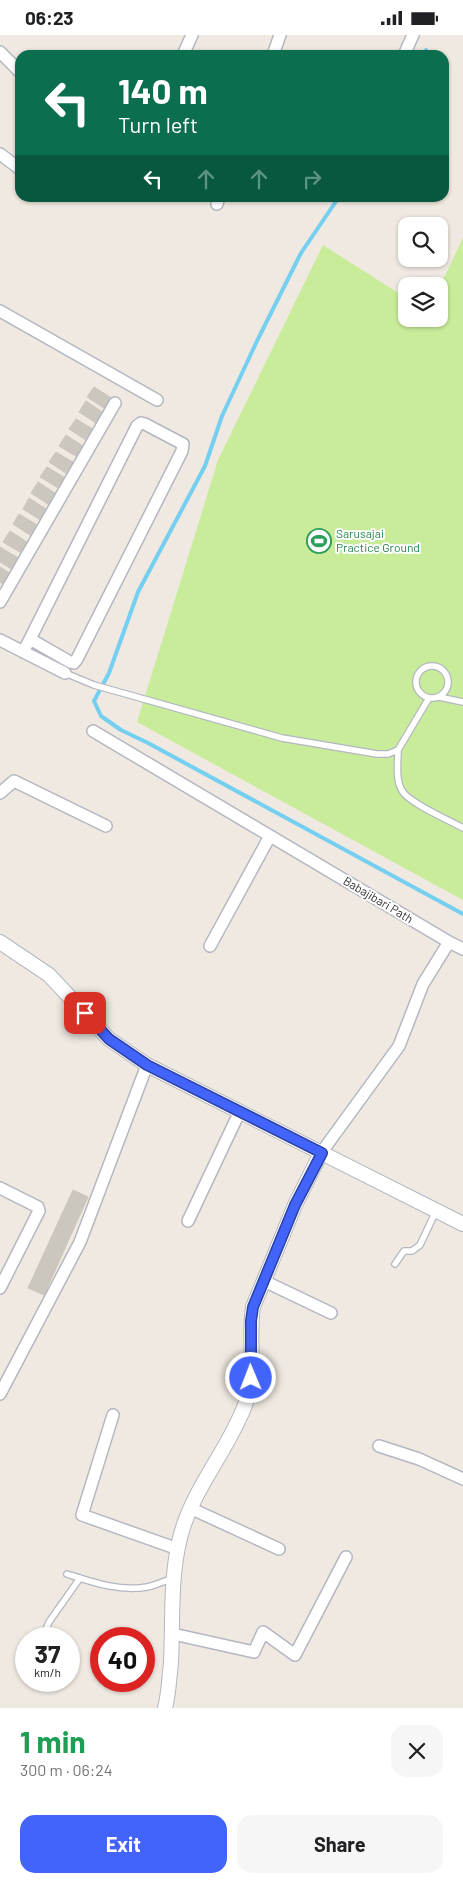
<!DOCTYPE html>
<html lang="en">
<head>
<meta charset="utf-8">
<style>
	:root { --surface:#fff; --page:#f6f6f6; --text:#202124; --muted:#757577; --accent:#4264fb }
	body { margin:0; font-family:Barlow,sans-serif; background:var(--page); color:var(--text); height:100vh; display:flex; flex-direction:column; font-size:19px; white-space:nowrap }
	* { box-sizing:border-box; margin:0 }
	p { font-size:16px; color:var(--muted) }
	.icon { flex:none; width:28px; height:28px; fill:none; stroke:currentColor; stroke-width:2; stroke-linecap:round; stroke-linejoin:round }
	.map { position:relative; height:1673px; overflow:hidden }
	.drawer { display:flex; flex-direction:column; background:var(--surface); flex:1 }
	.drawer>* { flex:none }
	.guide { position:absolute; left:15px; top:15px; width:434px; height:152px; border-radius:15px; box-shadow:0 1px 4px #0004; background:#0b6e4f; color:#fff; overflow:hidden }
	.buttons { position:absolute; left:398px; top:182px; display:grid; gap:10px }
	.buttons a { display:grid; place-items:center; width:50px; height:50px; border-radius:10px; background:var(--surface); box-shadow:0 1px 4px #0004; font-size:25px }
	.speed { position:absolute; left:15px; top:1592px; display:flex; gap:10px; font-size:25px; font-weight:700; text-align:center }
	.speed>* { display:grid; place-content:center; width:65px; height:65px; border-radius:50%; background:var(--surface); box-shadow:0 1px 4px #0004; line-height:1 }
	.speed small { font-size:12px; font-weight:400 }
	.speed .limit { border:8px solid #d22; background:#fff; color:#111 }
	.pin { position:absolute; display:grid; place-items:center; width:42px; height:42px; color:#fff; margin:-21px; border-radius:10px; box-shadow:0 2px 8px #0006 }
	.me { position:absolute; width:55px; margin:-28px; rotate:359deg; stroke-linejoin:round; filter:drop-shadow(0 0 4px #0008) }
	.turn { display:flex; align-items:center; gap:18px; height:105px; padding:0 20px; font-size:22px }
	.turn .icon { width:65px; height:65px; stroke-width:2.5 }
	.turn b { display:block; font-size:35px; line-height:42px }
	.lanes { display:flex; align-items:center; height:48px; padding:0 20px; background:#0003; justify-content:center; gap:25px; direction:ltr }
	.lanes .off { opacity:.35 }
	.round { display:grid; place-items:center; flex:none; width:52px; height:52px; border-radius:15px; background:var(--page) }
	.head { display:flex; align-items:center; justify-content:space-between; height:85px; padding:0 20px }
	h1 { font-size:30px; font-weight:700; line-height:38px; color:#1e9e55 }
	.action { display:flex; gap:10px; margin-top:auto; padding:10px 20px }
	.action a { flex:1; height:58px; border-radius:15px; background:var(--accent); color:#fff; font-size:20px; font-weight:700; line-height:58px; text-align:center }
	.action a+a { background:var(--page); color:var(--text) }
	.status { display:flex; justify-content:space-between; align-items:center; height:35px; padding:0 25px; background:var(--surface); direction:ltr }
	.status svg { height:14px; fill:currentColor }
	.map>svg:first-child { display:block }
</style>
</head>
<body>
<div class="status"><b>06:23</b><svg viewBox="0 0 49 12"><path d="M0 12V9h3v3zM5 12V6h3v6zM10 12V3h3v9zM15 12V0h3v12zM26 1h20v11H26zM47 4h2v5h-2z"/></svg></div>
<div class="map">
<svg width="463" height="1673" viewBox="0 0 463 1673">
	<rect width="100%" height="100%" fill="#efe9e1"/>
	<path fill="#c9ec9a" d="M 463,203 L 463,865 L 137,687 L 218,425 L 323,210 L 406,263 L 406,284 L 439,284 L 439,253 Z"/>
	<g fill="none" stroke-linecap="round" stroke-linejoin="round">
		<path stroke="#75cff0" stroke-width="4" d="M 423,20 L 426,15
			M 339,162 L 301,218 L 257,306 L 222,381 L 205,431 L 138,557 L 109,638 L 94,666 L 101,681 L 121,695 L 148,708 L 463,879"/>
	</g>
	<path fill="#cbc7bf" stroke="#cbc5ba" d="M 94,352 L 113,364 L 107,375 L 87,362 Z
		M 86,366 L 105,379 L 99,390 L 79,377 Z
		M 76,384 L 96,396 L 89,407 L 69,394 Z
		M 66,400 L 86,413 L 79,423 L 59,411 Z
		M 56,417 L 76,429 L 69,440 L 49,427 Z
		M 47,432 L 67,444 L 60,454 L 40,442 Z
		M 38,447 L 58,460 L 51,471 L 31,458 Z
		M 29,463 L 49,476 L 42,486 L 23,474 Z
		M 19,479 L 39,491 L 33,502 L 13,489 Z
		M 10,496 L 30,509 L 23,519 L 3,507 Z
		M 0,512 L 20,524 L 13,535 L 0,527 Z
		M 0,532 L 11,539 L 4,550 L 0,547 Z
		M 73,1155 L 88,1162 L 44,1260 L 28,1253 Z"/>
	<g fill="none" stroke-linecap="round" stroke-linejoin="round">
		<defs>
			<path id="service" d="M416 647a16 16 0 1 1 32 0a16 16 0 1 1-32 0Z
				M 65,638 L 94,650 L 282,703 L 377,719 L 388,719 L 398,715 L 429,663
				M 439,662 L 463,667
				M 398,715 C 398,727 395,747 403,757 C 411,769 449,785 463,793
				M 395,1229 L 404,1216 L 412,1216 L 420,1210 L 436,1176
				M 67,1539 C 92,1547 120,1557 147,1552 C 156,1550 165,1546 173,1543
				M 42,1604 L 49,1587 L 80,1543"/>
			<path id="minor" d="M 0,17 L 20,37
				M 183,20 L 192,0
				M 273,20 L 280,0
				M 404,20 L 413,0
				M 0,119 L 20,134
				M 217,169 L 219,162
				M 0,276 L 157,365
				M 0,567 L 115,368
				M 0,605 L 65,638
				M 23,617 L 30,604 L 137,391 L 141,388 L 145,389 L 183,409 L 182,416 L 77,624 L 74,628 L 70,627 L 30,604
				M 93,696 L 449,907 L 423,949 L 399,1011 L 321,1118
				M 0,758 L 14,746 L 106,791
				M 449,907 L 463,914
				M 210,911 L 270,801
				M 0,1153 L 38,1172 L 39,1176 L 0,1253
				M 188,1186 L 240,1076
				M 264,1246 L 331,1278
				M 0,1359 L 80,1207 L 147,1030
				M 113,1380 L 82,1480 L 178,1514
				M 379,1411 L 419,1424 L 463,1444
				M 190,1473 L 279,1514
				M 173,1599 L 254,1617 L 263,1597 L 295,1620 L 346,1522"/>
			<path id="tertiary" d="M 0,907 L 49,940 L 109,1004 L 147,1030 L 463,1189
				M 165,1673 C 169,1658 169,1643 171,1628 C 173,1586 170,1543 180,1503 C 192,1454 228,1416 245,1370 C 257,1339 248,1304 253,1272 L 295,1170 L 321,1118"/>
		</defs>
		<use href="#service" stroke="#b4b7c1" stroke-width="8"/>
		<use href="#minor" stroke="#b4b7c1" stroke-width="14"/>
		<use href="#tertiary" stroke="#b4b7c1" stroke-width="16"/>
		<use href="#service" stroke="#fff" stroke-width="5.5"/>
		<use href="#minor" stroke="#fff" stroke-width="11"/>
		<use href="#tertiary" stroke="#fff" stroke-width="14"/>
	</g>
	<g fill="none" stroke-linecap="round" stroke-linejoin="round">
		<defs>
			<path id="route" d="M 85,978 L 109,1004 L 147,1030 L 322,1118 L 295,1170 L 253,1272 L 251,1286 L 251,1343"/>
		</defs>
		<use href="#route" stroke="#2b41a3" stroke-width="12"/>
		<use href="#route" stroke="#4264fb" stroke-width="9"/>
	</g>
	<defs>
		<symbol id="stadium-ring" viewBox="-11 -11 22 22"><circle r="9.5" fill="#fff" stroke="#2e9e5b" stroke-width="1.5"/><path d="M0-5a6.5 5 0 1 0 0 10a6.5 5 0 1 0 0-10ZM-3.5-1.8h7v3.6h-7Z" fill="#2e9e5b"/></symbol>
	</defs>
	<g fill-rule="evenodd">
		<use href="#stadium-ring" x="305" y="492" width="28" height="28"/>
	</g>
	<g text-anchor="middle" stroke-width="4" stroke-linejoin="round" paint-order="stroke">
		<g font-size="12" fill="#27864d" stroke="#fff" text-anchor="start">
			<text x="336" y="503">Sarusajai<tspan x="336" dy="14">Practice Ground</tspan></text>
		</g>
		<g font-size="12" fill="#2e2e2e" stroke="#fff">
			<text transform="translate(378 865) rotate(31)" y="4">Babajibari Path</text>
		</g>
	</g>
</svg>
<div class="buttons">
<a><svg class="icon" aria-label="search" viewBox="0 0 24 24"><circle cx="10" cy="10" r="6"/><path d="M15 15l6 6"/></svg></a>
<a><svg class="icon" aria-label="layers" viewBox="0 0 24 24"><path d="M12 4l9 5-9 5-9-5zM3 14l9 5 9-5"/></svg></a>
</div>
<div class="speed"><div>37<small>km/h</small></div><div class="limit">40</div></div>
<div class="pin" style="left:85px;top:978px;background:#d93025"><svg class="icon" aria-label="arrive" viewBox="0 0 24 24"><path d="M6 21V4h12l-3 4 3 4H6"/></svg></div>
<svg class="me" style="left:251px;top:1343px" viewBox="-20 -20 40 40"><circle r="17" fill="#4264fb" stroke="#fff" stroke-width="3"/><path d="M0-11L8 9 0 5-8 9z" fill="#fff"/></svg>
<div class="guide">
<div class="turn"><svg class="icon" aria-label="left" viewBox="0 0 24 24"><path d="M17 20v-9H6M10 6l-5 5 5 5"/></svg><div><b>140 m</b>Turn left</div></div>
<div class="lanes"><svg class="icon" aria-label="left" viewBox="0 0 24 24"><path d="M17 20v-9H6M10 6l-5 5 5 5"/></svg><svg class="icon off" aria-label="ahead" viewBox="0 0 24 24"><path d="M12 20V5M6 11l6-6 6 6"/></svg><svg class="icon off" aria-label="ahead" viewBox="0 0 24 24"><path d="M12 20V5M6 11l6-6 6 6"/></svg><svg class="icon off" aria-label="right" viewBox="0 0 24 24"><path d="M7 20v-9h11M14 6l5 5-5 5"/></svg></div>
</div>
</div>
<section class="drawer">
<div class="head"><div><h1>1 min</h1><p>300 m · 06:24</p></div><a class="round"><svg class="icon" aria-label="close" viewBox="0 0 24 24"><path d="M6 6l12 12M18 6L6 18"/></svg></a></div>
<div class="action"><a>Exit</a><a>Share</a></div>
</section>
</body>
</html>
